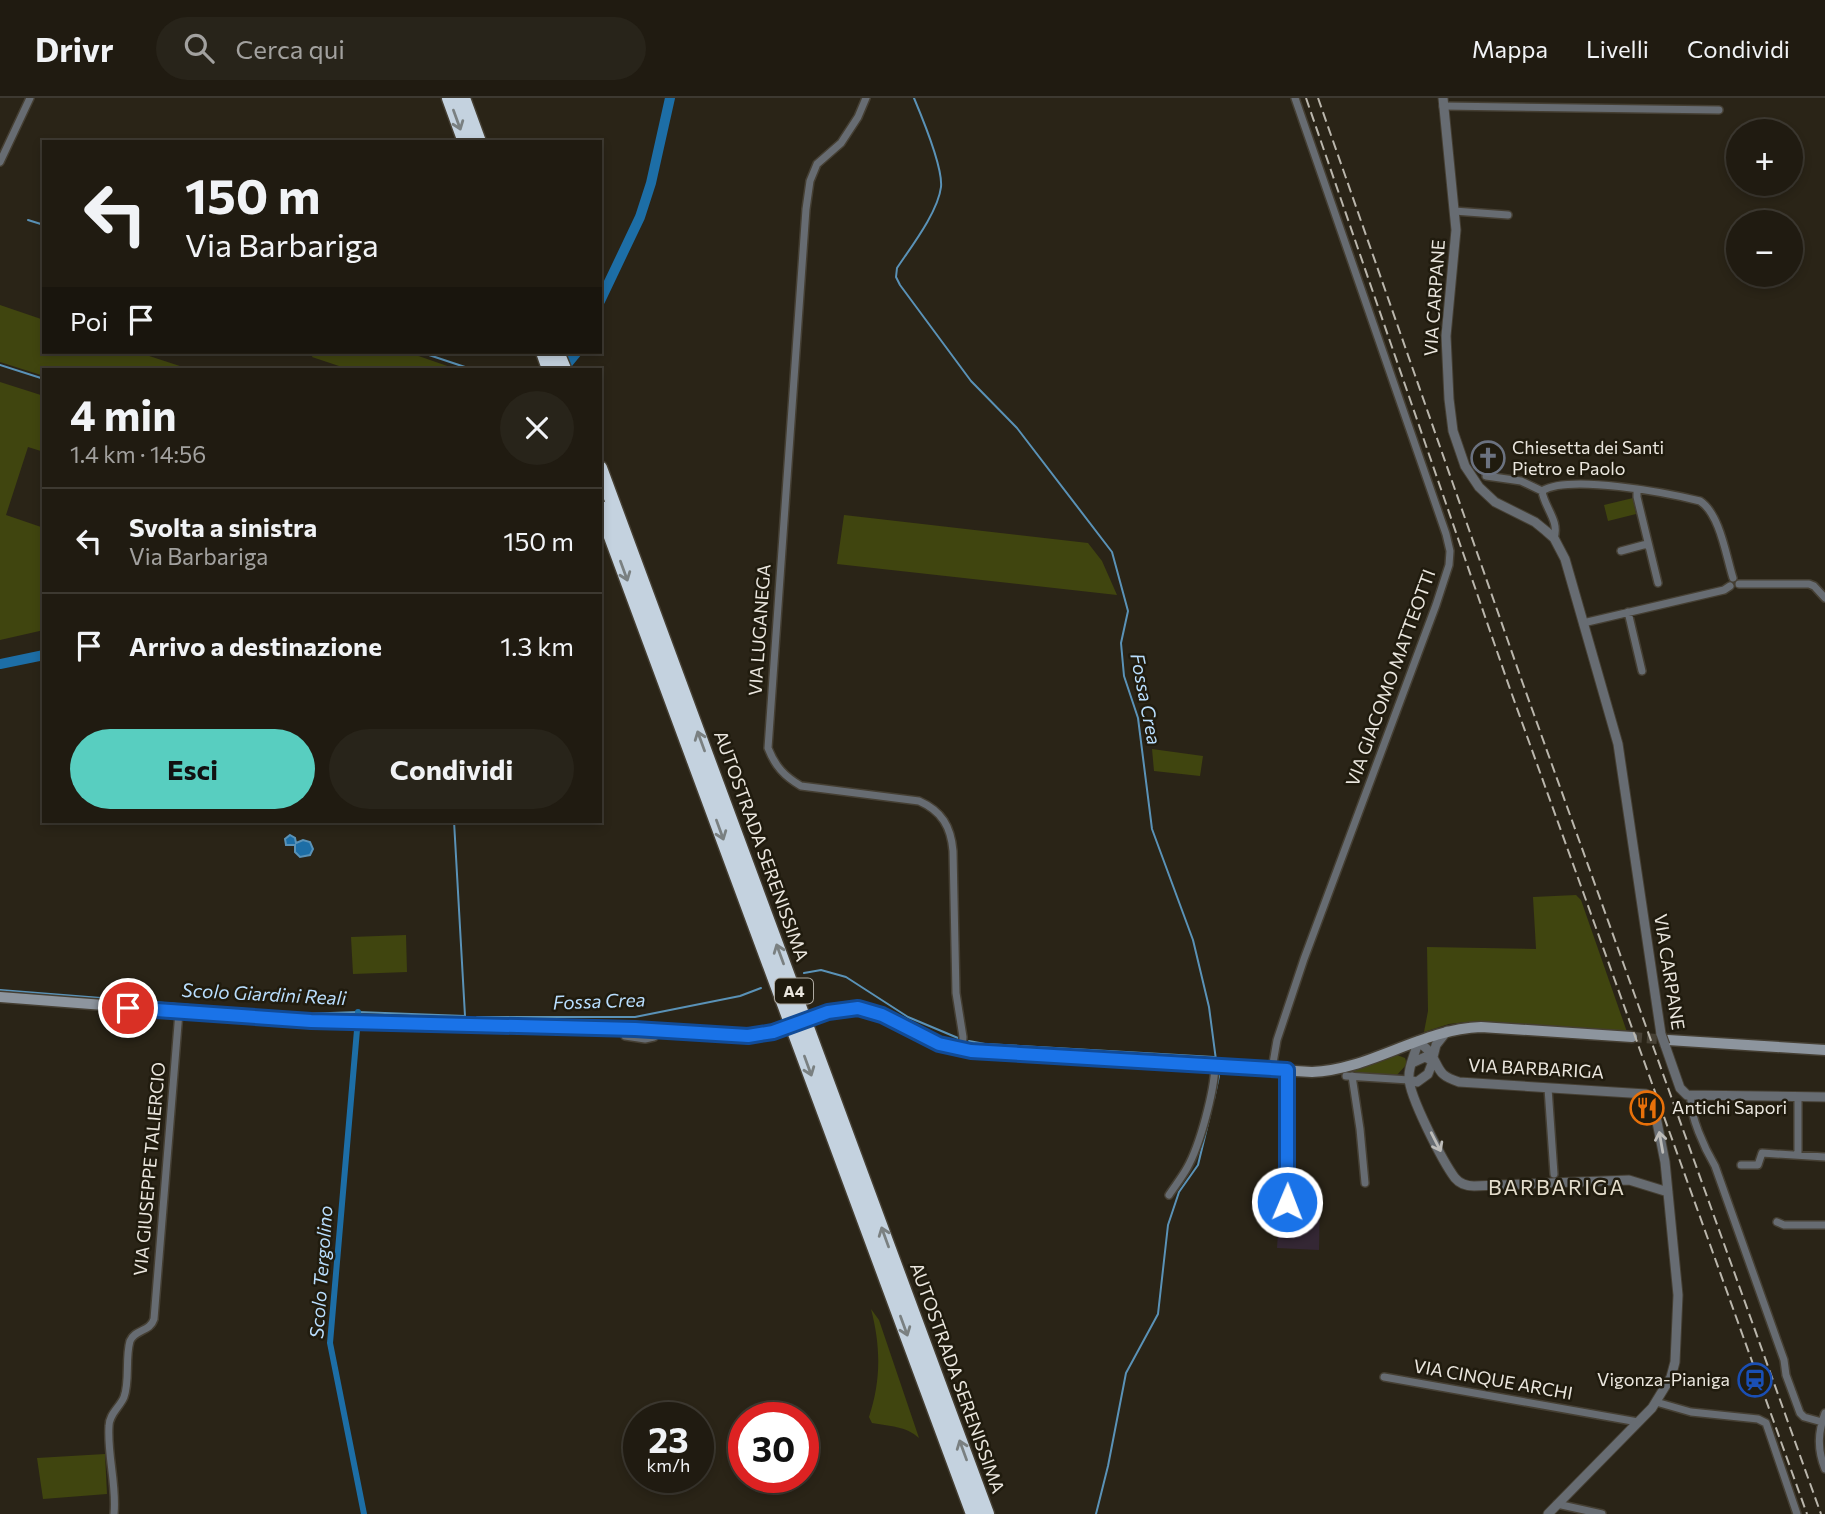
<!DOCTYPE html>
<html lang="it">
<head>
<meta charset="utf-8">
<style>
	:root { --surface:#201b11; --page:#28241a; --text:#f1f3f6; --muted:#a2a19f; --line:#3d3931; --accent:#58cec0 }
	body { margin:0; font-family:Commissioner,sans-serif; background:var(--page); color:var(--text); height:100vh; display:flex; flex-direction:column; font-size:26px; white-space:nowrap }
	* { box-sizing:border-box; margin:0 }
	p { font-size:23px; color:var(--muted) }
	.icon { flex:none; width:38px; height:38px; fill:none; stroke:currentColor; stroke-width:2; stroke-linecap:round; stroke-linejoin:round }
	.map { position:relative; flex:1; overflow:hidden }
	.panel { position:absolute; left:42px; top:270px; width:560px; height:455px; display:flex; flex-direction:column; background:var(--surface); border-radius:0px; box-shadow:0 4px 10px #0003,0 0 0 2px var(--line) }
	.panel>* { flex:none }
	.guide { position:absolute; left:42px; top:42px; width:560px; height:214px; border-radius:0px; box-shadow:0 4px 10px #0003,0 0 0 2px var(--line); background:#201b11; color:var(--text); overflow:hidden }
	.buttons { position:absolute; left:1726px; top:21px; display:grid; gap:14px }
	.buttons a { display:grid; place-items:center; width:77px; height:77px; border-radius:50%; background:var(--surface); box-shadow:0 4px 10px #0003,0 0 0 2px var(--line); font-size:35px }
	.speed { position:absolute; left:623px; top:1304px; display:flex; gap:14px; font-size:35px; font-weight:700; text-align:center }
	.speed>* { display:grid; place-content:center; width:91px; height:91px; border-radius:50%; background:var(--surface); box-shadow:0 4px 10px #0003,0 0 0 2px var(--line); line-height:1 }
	.speed small { font-size:18px; font-weight:400 }
	.speed .limit { border:10px solid #d22; background:#fff; color:#111 }
	.pin { position:absolute; display:grid; place-items:center; width:60px; height:60px; color:#fff; margin:-30px; border:4px solid #fff; border-radius:50%; box-shadow:0 2px 7px #0007 }
	.me { position:absolute; width:77px; margin:-38px; rotate:1deg; stroke-linejoin:round; filter:drop-shadow(0 0 5px #0008) }
	.turn { display:flex; align-items:center; gap:24px; height:147px; padding:0 28px; font-size:32px }
	.turn .icon { width:91px; height:91px; stroke-width:2.5 }
	.turn b { display:block; font-size:49px; line-height:60px }
	.then { display:flex; align-items:center; height:66px; padding:0 28px; background:#0003; gap:14px; font-size:26px }
	.round { display:grid; place-items:center; flex:none; width:74px; height:74px; border-radius:37px; background:var(--page) }
	.head { display:flex; align-items:center; justify-content:space-between; height:119px; padding:0 28px }
	h1 { font-size:42px; font-weight:700; line-height:52px }
	.action { display:flex; gap:14px; margin-top:auto; padding:14px 28px }
	.action a { flex:1; height:80px; border-radius:42px; background:var(--accent); color:#111; font-size:28px; font-weight:700; line-height:80px; text-align:center }
	.action a+a { background:var(--page); color:var(--text) }
	ul { padding:0; list-style:none }
	li { display:flex; align-items:center; gap:21px; height:105px; padding:0 28px; border-top:2px solid var(--line) }
	li div { flex:1 }
	li b { display:block; font-size:26px }
	li em { font-style:normal }
	header { display:flex; align-items:center; gap:42px; box-sizing:border-box; height:98px; padding:0 35px; background:var(--surface); border-bottom:2px solid var(--line) }
	header strong { font-size:33px }
	nav { display:flex; gap:38px; margin-inline-start:auto; font-size:24px }
	.search { width:490px; height:63px; background:var(--page); display:flex; align-items:center; gap:18px; box-sizing:border-box; padding:0 24px; border-radius:38px; color:var(--muted); font-size:26px }
	.map>svg:first-child { display:block }
</style>
</head>
<body>
<header>
<strong>Drivr</strong>
<div class="search"><svg class="icon" aria-label="search" viewBox="0 0 24 24"><circle cx="10" cy="10" r="6"/><path d="M15 15l6 6"/></svg>Cerca qui</div>
<nav><a>Mappa</a><a>Livelli</a><a>Condividi</a></nav>
</header>
<div class="map">
<svg width="1825" height="1416" viewBox="0 0 1825 1416">
	<rect width="100%" height="100%" fill="#2a2417"/>
	<path fill="#342734" d="M 1306,1103 L 1320,1103 L 1319,1152 L 1277,1150 L 1279,1118 L 1283,1117 L 1284,1108 L 1305,1109 Z"/>
	<path fill="#40450f" d="M 0,207 L 44,222 L 44,254 L 137,254 L 189,271 L 44,271 L 44,278 L 0,264 Z
		M 314,254 L 407,254 L 456,271 L 348,271 L 312,259 Z
		M 0,284 L 44,298 L 44,354 L 28,349 L 6,417 L 44,430 L 44,532 L 0,542 Z
		M 1633,400 L 1636,416 L 1608,423 L 1604,407 Z
		M 844,417 L 1088,445 L 1102,463 L 1117,497 L 837,466 Z
		M 1152,651 L 1203,658 L 1200,678 L 1154,673 Z
		M 1576,797 L 1581,802 L 1627,934 L 1466,924 L 1449,926 L 1424,934 L 1428,913 L 1427,849 L 1536,851 L 1533,799 Z
		M 406,837 L 407,874 L 353,876 L 351,839 Z
		M 1397,957 L 1405,960 L 1407,966 L 1396,978 L 1347,974 Z
		M 871,1211 L 879,1222 L 919,1340 C 906,1328 889,1328 872,1325 L 869,1319 C 881,1283 881,1249 871,1211 Z
		M 105,1356 L 107,1396 L 43,1401 L 37,1360 Z"/>
	<path fill="#1d6ea6" stroke="#5a92b7" stroke-width="2" d="M 290,737 L 295,740 L 296,745 L 303,742 L 310,744 L 313,751 L 310,757 L 300,759 L 295,754 L 295,747 L 286,747 L 285,741 Z"/>
	<g fill="none" stroke-linecap="round" stroke-linejoin="round">
		<path stroke="#5a92b7" stroke-width="2" d="M 914,0 C 922,19 943,70 941,89 C 938,114 911,149 897,170 L 896,179 L 900,187 L 971,283 L 1017,330 L 1112,454 L 1128,513 L 1121,545 L 1124,578 L 1138,620 L 1152,731 L 1193,842 L 1209,909 L 1216,962
			M 28,122 L 44,127
			M 420,254 L 471,271
			M 0,267 L 44,281
			M 804,875 L 821,872 L 846,879 L 908,919 L 958,940
			M 0,892 L 303,916 L 358,914 L 465,918 L 454,723
			M 477,919 L 635,919 L 740,898 L 761,890
			M 969,943 L 985,946 L 1214,959
			M 1214,1001 L 1219,978
			M 1096,1416 L 1108,1368 L 1126,1275 L 1158,1216 L 1168,1127 L 1179,1094 L 1198,1067 L 1211,1013"/>
		<path stroke="#1d6ea6" stroke-width="6" d="M 358,919 L 358,914
			M 357,932 L 330,1245 L 364,1416"/>
		<path stroke="#1d6ea6" stroke-width="10" d="M 600,203 L 640,119 L 651,85 L 670,0
			M 563,271 L 577,254
			M 0,566 L 44,557"/>
		<path stroke="#474135" stroke-width="10" stroke-dasharray="10 5" stroke-linecap="butt" d="M 1632,939 L 1668,942"/>
		<defs>
			<path id="minor" d="M 866,0 L 858,19 L 841,45 L 817,66 L 810,83 L 806,111 L 768,650 C 775,668 784,678 801,688 L 919,703 C 942,713 951,729 953,753 L 956,895 L 963,939 L 962,952
				M 1443,8 L 1719,12
				M 0,64 L 30,0
				M 1454,113 L 1508,117
				M 1486,378 L 1521,383 L 1542,393 C 1544,409 1560,423 1554,440
				M 1637,391 L 1637,399 L 1658,485
				M 1542,393 C 1569,376 1668,395 1700,403 C 1720,416 1726,458 1733,480
				M 1621,453 L 1647,446
				M 1739,486 L 1809,486 L 1814,488 L 1825,500
				M 1628,514 L 1642,573
				M 1583,525 L 1724,492 L 1730,488
				M 624,930 L 625,938 L 645,941 L 654,939
				M 1272,971 L 1277,942 L 1304,861 L 1436,507 L 1449,467 L 1450,453 L 1446,436 L 1295,0
				M 1346,978 L 1409,982
				M 1352,978 L 1360,1031 L 1365,1085
				M 1548,990 L 1554,1076
				M 1691,998 C 1689,1017 1705,1051 1715,1068 L 1784,1262 L 1786,1277 L 1800,1315 L 1804,1319 L 1822,1324
				M 1798,999 L 1798,1057
				M 1741,1067 L 1758,1067 L 1762,1055 L 1825,1059
				M 1169,1097 C 1175,1088 1182,1079 1187,1070 C 1200,1047 1214,994 1215,968
				M 1287,1104 L 1288,973
				M 1777,1124 L 1784,1127 L 1825,1127
				M 1384,1279 L 1638,1324
				M 1656,1304 L 1691,1314 L 1758,1321 L 1766,1325 L 1797,1416
				M 1825,1315 C 1818,1334 1817,1351 1825,1371
				M 1557,1406 L 1602,1416
				M 114,1416 C 117,1387 107,1357 109,1328 C 109,1316 120,1309 124,1299 C 130,1283 125,1261 130,1243 C 135,1231 150,1234 154,1221 L 179,914"/>
			<path id="tertiary" d="M 1443,0 L 1456,132 L 1446,238 L 1449,301 L 1453,333 L 1465,368 L 1479,389 L 1495,404 L 1535,424 L 1546,433 L 1554,440 L 1565,461 L 1618,646 L 1661,936
				M 1418,943 C 1422,947 1428,951 1431,956 C 1441,973 1438,977 1459,984 L 1646,996 L 1654,1009 L 1665,1064 L 1678,1197 L 1675,1264 L 1671,1279 L 1652,1310 L 1548,1416
				M 1418,943 C 1416,955 1408,968 1409,980 C 1409,998 1443,1064 1455,1080 C 1460,1086 1467,1088 1474,1088 L 1629,1082 L 1668,1094
				M 1665,947 L 1680,990 L 1687,997 L 1825,999
				M 1433,959 L 1436,947 L 1447,933
				M 1409,982 L 1417,984 L 1428,976 L 1433,963 L 1425,959 L 1412,965"/>
			<path id="secondary" d="M 0,899 L 311,923 L 635,931 L 748,938 L 773,934
				M 828,914 C 873,903 891,924 929,941 C 942,948 957,951 971,953 L 1312,974 C 1370,972 1421,931 1481,929 L 1632,939
				M 1668,942 L 1825,952"/>
			<path id="motorway" d="M 449,0 L 465,44
				M 463,0 L 479,44
				M 543,254 L 549,271
				M 557,254 L 564,271
				M 600,370 L 987,1416
				M 600,409 L 973,1416"/>
		</defs>
		<use href="#minor" stroke="#453f33" stroke-width="10"/>
		<use href="#tertiary" stroke="#453f33" stroke-width="11"/>
		<use href="#secondary" stroke="#453f33" stroke-width="13"/>
		<use href="#motorway" stroke="#453f33" stroke-width="17"/>
		<use href="#minor" stroke="#676c72" stroke-width="7"/>
		<use href="#tertiary" stroke="#676c72" stroke-width="9"/>
		<use href="#secondary" stroke="#8d959e" stroke-width="10"/>
		<use href="#motorway" stroke="#c4d2df" stroke-width="14"/>
		<path stroke="#bab6ac" stroke-width="2" stroke-dasharray="10 5" stroke-linecap="butt" d="M 1306,0 L 1510,591 L 1807,1416
			M 1318,0 L 1523,586 L 1821,1416"/>
		<defs>
			<path id="tertiary-bridge" d="M 1661,936 L 1665,947"/>
			<path id="secondary-bridge" d="M 773,934 L 828,914"/>
		</defs>
		<use href="#tertiary-bridge" stroke="#453f33" stroke-width="11" stroke-linecap="butt"/>
		<use href="#secondary-bridge" stroke="#453f33" stroke-width="13" stroke-linecap="butt"/>
		<use href="#tertiary-bridge" stroke="#676c72" stroke-width="9"/>
		<use href="#secondary-bridge" stroke="#8d959e" stroke-width="10"/>
	</g>
	<defs><path id="oneway-shaft" d="M-6 0H5M1.5-3L5.5 0L1.5 3" fill="none" stroke-width="1.6" stroke-linecap="round" stroke-linejoin="round" transform="scale(1.75)"/></defs>
	<g stroke="#7a8081">
		<use href="#oneway-shaft" transform="translate(457 22) rotate(70)"/>
		<use href="#oneway-shaft" transform="translate(624 473) rotate(70)"/>
		<use href="#oneway-shaft" transform="translate(701 643) rotate(-110)"/>
		<use href="#oneway-shaft" transform="translate(720 732) rotate(70)"/>
		<use href="#oneway-shaft" transform="translate(780 856) rotate(-110)"/>
		<use href="#oneway-shaft" transform="translate(808 968) rotate(70)"/>
		<use href="#oneway-shaft" transform="translate(885 1139) rotate(-110)"/>
		<use href="#oneway-shaft" transform="translate(904 1228) rotate(70)"/>
		<use href="#oneway-shaft" transform="translate(963 1352) rotate(-110)"/>
	</g>
	<g stroke="#bcbbb8">
		<use href="#oneway-shaft" transform="translate(1436 1044) rotate(63)"/>
		<use href="#oneway-shaft" transform="translate(1661 1044) rotate(-100)"/>
	</g>
	<g fill="none" stroke-linecap="round" stroke-linejoin="round">
		<defs>
			<path id="route" d="M 128,910 L 311,923 L 635,931 L 748,938 L 773,934 L 828,914 L 858,910 L 882,917 L 939,946 L 971,953 L 1287,972 L 1287,1104"/>
		</defs>
		<use href="#route" stroke="#114b97" stroke-width="18"/>
		<use href="#route" stroke="#1a73e8" stroke-width="12"/>
	</g>
	<defs>
		<symbol id="church-ring" viewBox="-11 -11 22 22"><circle r="9.5" fill="#201b0e" stroke="#6b7280" stroke-width="1.5"/><path d="M-1.2-6h2.4v3.5h3.3v2.4h-3.3V6h-2.4V-.1h-3.3v-2.4h3.3Z" fill="#6b7280"/></symbol>
		<symbol id="restaurant-ring" viewBox="-11 -11 22 22"><circle r="9.5" fill="#201b0e" stroke="#e8710a" stroke-width="1.5"/><path d="M-5-6h1v4h1v-4h1v4h1v-4h1v5L-1.5 .5V6h-2V.5L-5-1ZM5-6V6H3V1.5H1.5Q1.5-4 5-6Z" fill="#e8710a"/></symbol>
		<symbol id="station-ring" viewBox="-11 -11 22 22"><circle r="9.5" fill="#201b0e" stroke="#1a4fb4" stroke-width="1.5"/><path d="M-3-6H3Q5-6 5-4V2Q5 4 3 4L4.5 6H3L1.5 4h-3L-3 6H-4.5L-3 4Q-5 4-5 2V-4Q-5-6-3-6ZM-3.5-4v3h7v-3ZM-3.5 1v1.5H-2V1ZM2 1v1.5H3.5V1Z" fill="#1a4fb4"/></symbol>
	</defs>
	<g fill-rule="evenodd">
		<use href="#church-ring" x="1469" y="341" width="38" height="38"/>
		<use href="#restaurant-ring" x="1628" y="991" width="38" height="38"/>
		<use href="#station-ring" x="1736" y="1263" width="38" height="38"/>
	</g>
	<g text-anchor="middle" stroke-width="5" stroke-linejoin="round" paint-order="stroke">
		<rect fill="#201b0e" stroke="#ada9a0" stroke-width="2" x="775" y="880.5" width="38" height="25" rx="5"/>
		<g font-size="16" font-weight="bold" fill="#eae6de">
			<text x="794" y="899">A4</text>
		</g>
		<g font-size="18" fill="#eae6de" stroke="#201b0e">
			<text transform="translate(1435 200) rotate(-86)" y="6">VIA CARPANE</text>
			<text transform="translate(760 532) rotate(-86)" y="6">VIA LUGANEGA</text>
			<text transform="translate(1391 580) rotate(-70)" y="6">VIA GIACOMO MATTEOTTI</text>
			<text transform="translate(761 748) rotate(70)" y="6">AUTOSTRADA SERENISSIMA</text>
			<text transform="translate(1669 874) rotate(81)" y="6">VIA CARPANE</text>
			<text transform="translate(1536 971) rotate(3)" y="6">VIA BARBARIGA</text>
			<text transform="translate(150 1071) rotate(-85)" y="6">VIA GIUSEPPE TALIERCIO</text>
			<text transform="translate(957 1280) rotate(70)" y="6">AUTOSTRADA SERENISSIMA</text>
			<text transform="translate(1493 1282) rotate(10)" y="6">VIA CINQUE ARCHI</text>
		</g>
		<g font-size="18" fill="#eae6de" stroke="#201b0e" text-anchor="start">
			<text x="1512" y="356">Chiesetta dei Santi<tspan x="1512" dy="21">Pietro e Paolo</tspan></text>
			<text x="1672" y="1016">Antichi Sapori</text>
			<text x="1730" y="1288" text-anchor="end">Vigonza-Pianiga</text>
		</g>
		<g font-size="19" font-style="italic" fill="#b9defe" stroke="#201b0e">
			<text transform="translate(1146 601) rotate(79)" y="7">Fossa Crea</text>
			<text transform="translate(264 896) rotate(3)" y="7">Scolo Giardini Reali</text>
			<text transform="translate(599 903) rotate(-2)" y="7">Fossa Crea</text>
			<text transform="translate(321 1174) rotate(-86)" y="7">Scolo Tergolino</text>
		</g>
		<g font-size="21" letter-spacing="2" fill="#e3dccb" stroke="#201b0e">
			<text x="1557" y="1097">BARBARIGA</text>
		</g>
	</g>
</svg>
<div class="buttons">
<a>+</a>
<a>−</a>
</div>
<div class="speed"><div>23<small>km/h</small></div><div class="limit">30</div></div>
<div class="pin" style="left:128px;top:910px;background:#d93025"><svg class="icon" aria-label="arrive" viewBox="0 0 24 24"><path d="M6 21V4h12l-3 4 3 4H6"/></svg></div>
<svg class="me" style="left:1287px;top:1104px" viewBox="-20 -20 40 40"><circle r="17" fill="#1a73e8" stroke="#fff" stroke-width="3"/><path d="M0-11L8 9 0 5-8 9z" fill="#fff"/></svg>
<div class="guide">
<div class="turn"><svg class="icon" aria-label="left" viewBox="0 0 24 24"><path d="M17 20v-9H6M10 6l-5 5 5 5"/></svg><div><b>150 m</b>Via Barbariga</div></div>
<div class="then">Poi<svg class="icon" aria-label="arrive" viewBox="0 0 24 24"><path d="M6 21V4h12l-3 4 3 4H6"/></svg></div>
</div>
<section class="panel">
<div class="head"><div><h1>4 min</h1><p>1.4 km · 14:56</p></div><a class="round"><svg class="icon" aria-label="close" viewBox="0 0 24 24"><path d="M6 6l12 12M18 6L6 18"/></svg></a></div>
<ul>
<li><svg class="icon" aria-label="left" viewBox="0 0 24 24"><path d="M17 20v-9H6M10 6l-5 5 5 5"/></svg><div><b>Svolta a sinistra</b><p>Via Barbariga</p></div><em>150 m</em></li>
<li><svg class="icon" aria-label="arrive" viewBox="0 0 24 24"><path d="M6 21V4h12l-3 4 3 4H6"/></svg><div><b>Arrivo a destinazione</b></div><em>1.3 km</em></li>
</ul>
<div class="action"><a>Esci</a><a>Condividi</a></div>
</section>
</div>
</body>
</html>
